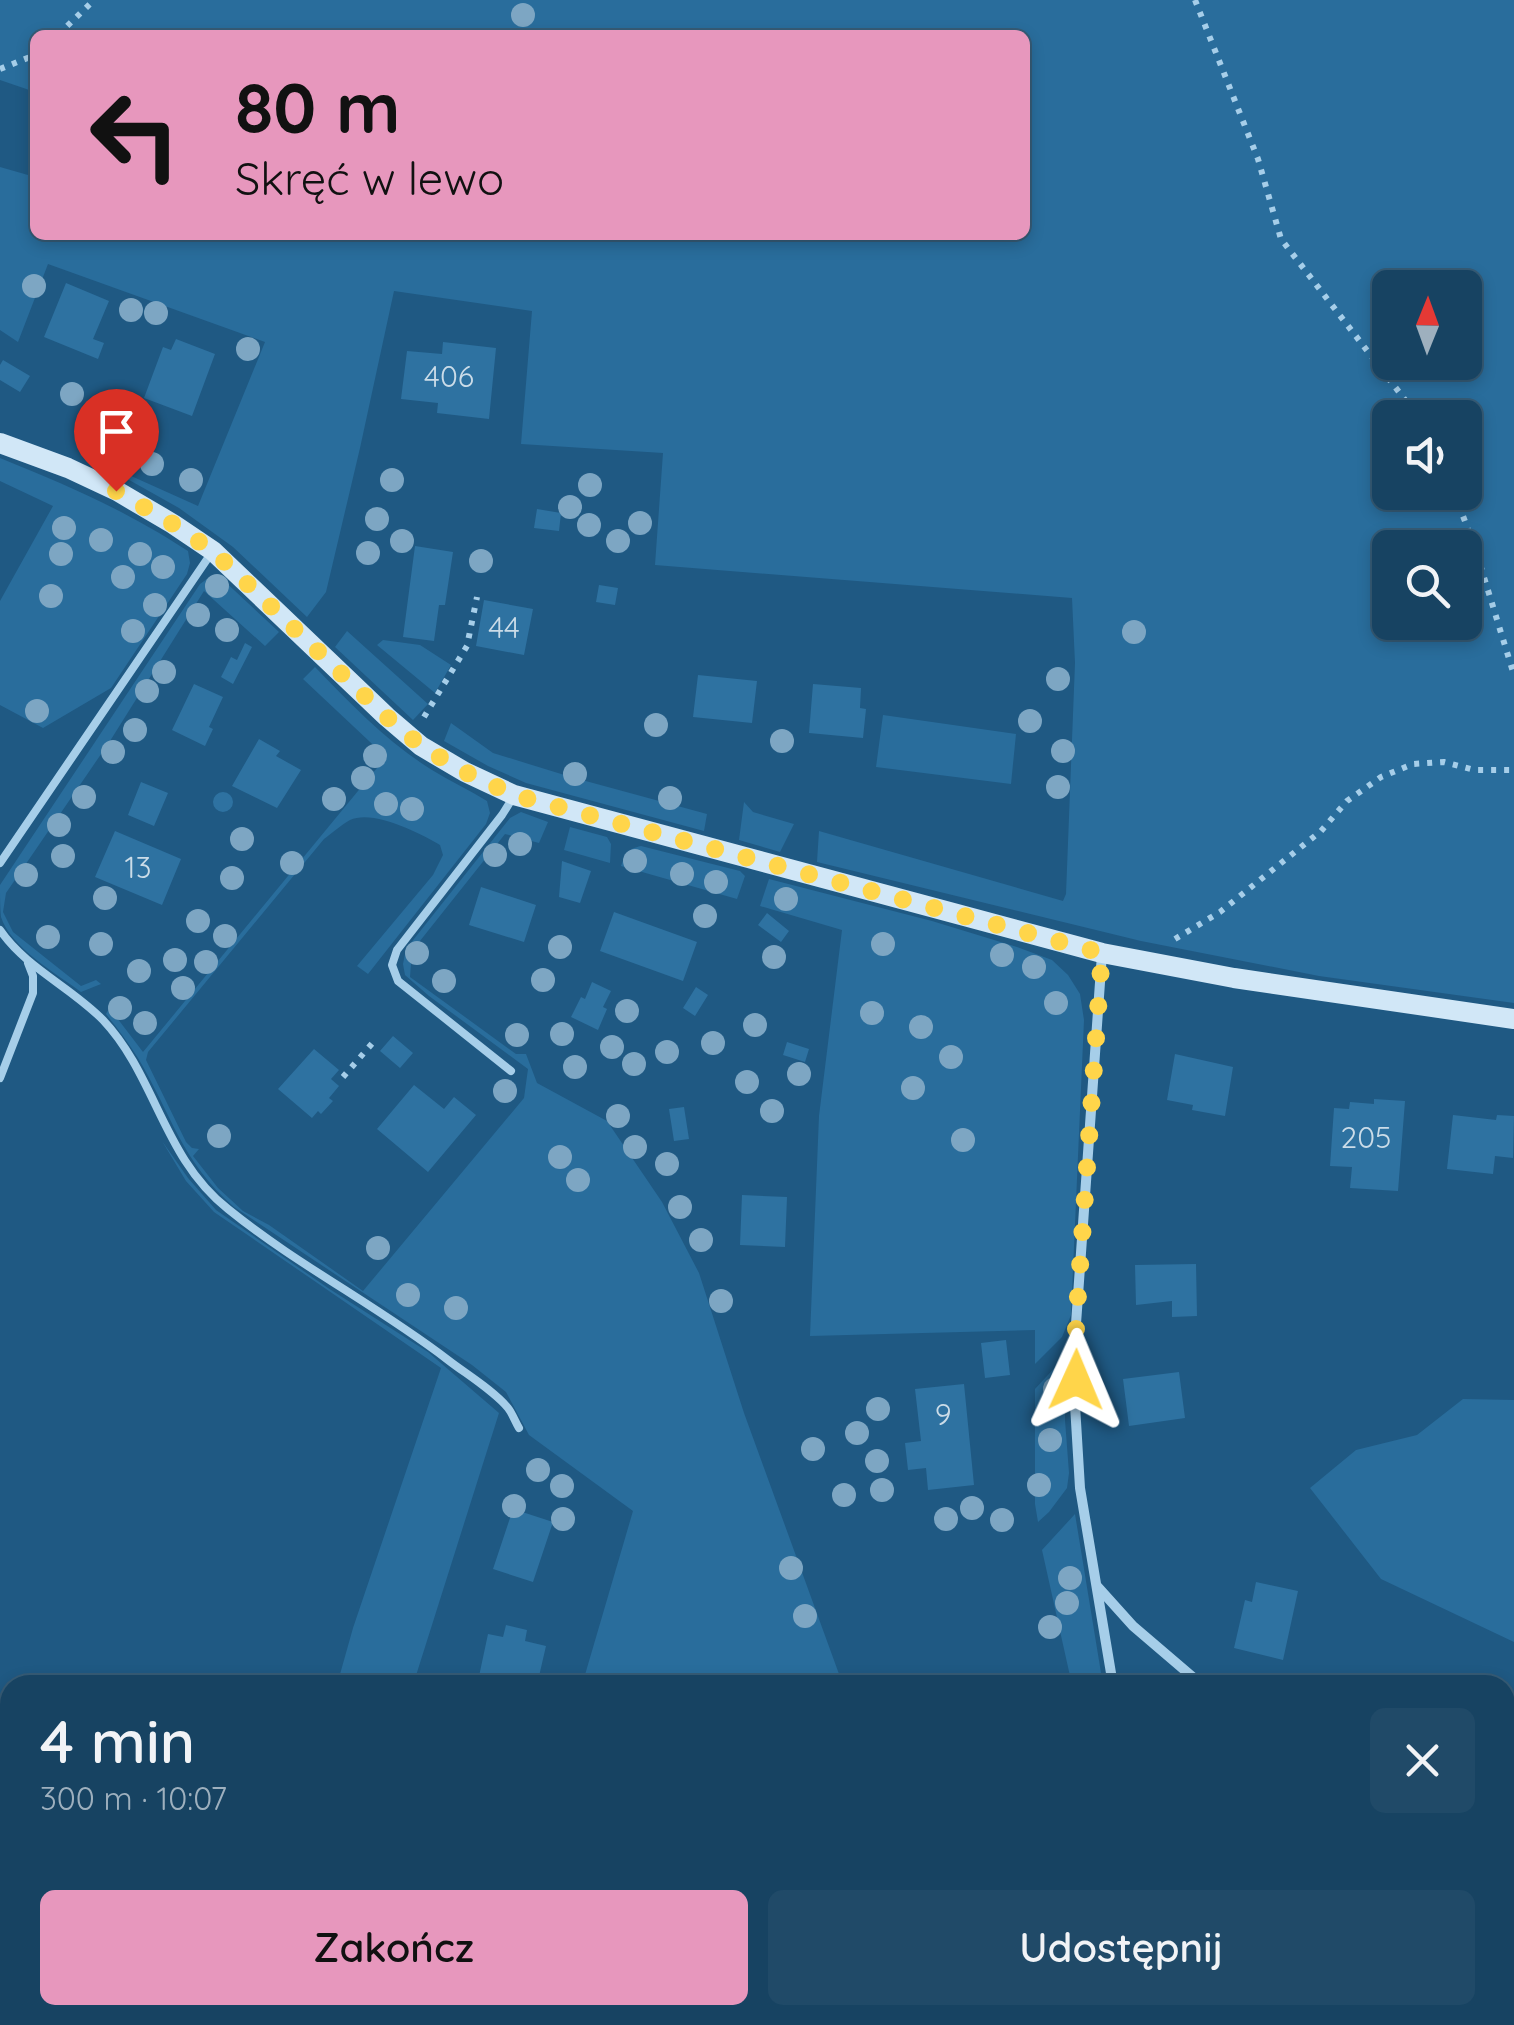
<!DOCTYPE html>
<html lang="pl">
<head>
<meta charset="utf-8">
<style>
	:root { --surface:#174362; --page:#204a68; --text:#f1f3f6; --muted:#9eb0be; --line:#365c77; --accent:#e797bd }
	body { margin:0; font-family:Quicksand,sans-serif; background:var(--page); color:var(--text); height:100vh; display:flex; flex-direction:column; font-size:38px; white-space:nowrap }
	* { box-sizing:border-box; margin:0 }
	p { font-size:32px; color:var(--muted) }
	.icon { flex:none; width:55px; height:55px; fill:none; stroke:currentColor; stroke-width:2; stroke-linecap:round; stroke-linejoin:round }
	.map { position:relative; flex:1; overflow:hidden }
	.sheet { position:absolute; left:0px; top:1675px; width:1515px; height:350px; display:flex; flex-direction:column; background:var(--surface); border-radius:30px 30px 0 0; box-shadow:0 5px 15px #0003,0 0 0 2px var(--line) }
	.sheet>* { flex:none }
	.hud { position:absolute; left:30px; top:30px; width:1000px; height:210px; border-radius:15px; box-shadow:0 5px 15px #0003,0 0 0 2px var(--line); background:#e797bd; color:#111; overflow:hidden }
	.needle { width:65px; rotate:1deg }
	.fabs { position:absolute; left:1372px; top:270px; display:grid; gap:20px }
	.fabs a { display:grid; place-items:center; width:110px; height:110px; border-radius:15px; background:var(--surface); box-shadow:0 5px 15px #0003,0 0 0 2px var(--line); font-size:50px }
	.pin { position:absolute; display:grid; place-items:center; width:85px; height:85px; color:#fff; margin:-102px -42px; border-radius:50% 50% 50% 0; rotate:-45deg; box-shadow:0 0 10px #0007 }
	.pin .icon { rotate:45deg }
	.me { position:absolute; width:110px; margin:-55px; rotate:1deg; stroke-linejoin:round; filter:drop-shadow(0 0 8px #0008) }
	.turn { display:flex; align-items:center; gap:35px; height:210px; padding:0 40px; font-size:45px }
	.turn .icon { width:130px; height:130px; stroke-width:2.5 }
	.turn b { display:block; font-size:70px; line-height:85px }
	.round { display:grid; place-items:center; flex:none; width:105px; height:105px; border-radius:15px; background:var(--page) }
	.overview { display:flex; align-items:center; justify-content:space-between; height:170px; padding:0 40px }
	h1 { font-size:60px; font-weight:600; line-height:75px }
	.primary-button { display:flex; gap:20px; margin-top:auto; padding:20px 40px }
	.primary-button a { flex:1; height:115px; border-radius:15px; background:var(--accent); color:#111; font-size:40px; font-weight:600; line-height:115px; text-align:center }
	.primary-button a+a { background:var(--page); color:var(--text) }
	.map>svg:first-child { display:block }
</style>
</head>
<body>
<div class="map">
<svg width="1514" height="2025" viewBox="0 0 1514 2025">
	<rect width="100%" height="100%" fill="#1f5983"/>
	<path fill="#296d9c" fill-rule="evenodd" d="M 0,0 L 1514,0 L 1514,1003 L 1319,976 L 1141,941 L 817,862 L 819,831 L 1063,901 L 1066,894 L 1075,663 L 1072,598 L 655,565 L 663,453 L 521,444 L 532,311 L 394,291 L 360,448 L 326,592 L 307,617 L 233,547 L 179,508 L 122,476 L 120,471 L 198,506 L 265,342 L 48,264 L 18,342 L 0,330 L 0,167 L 35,177 L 35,235 L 1025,235 L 1025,35 L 35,35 L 35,92 L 0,80 ZM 1390,288 L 1465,288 L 1465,362 L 1390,362 ZM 1390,418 L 1465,418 L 1465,492 L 1390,492 ZM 1390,548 L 1465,548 L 1465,622 L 1390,622 Z
		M 0,458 C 69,486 125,510 188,551 L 190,563 L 187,574 L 111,688 L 43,728 L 0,705 L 0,601 L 53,506 L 0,481 Z
		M 211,576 L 220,577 L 279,632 L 265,646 L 204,591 L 110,741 L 6,893 L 3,912 L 13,932 L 81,986 L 96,980 L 101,984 L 81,992 C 57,974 10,947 1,917 C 0,907 0,894 0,885 L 200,584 Z
		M 347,631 L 428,704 L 413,720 L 335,647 Z
		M 383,640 L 420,645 L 451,665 L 435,693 L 377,645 Z
		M 315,667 C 351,704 388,743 432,770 C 450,781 469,790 487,801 L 490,813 L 486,824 L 368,974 L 357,966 L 433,875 L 443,855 L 440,845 C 420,833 373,809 350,820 C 341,825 332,833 324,839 L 148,1052 L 146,1060 L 186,1142 L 192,1148 L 199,1149 L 193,1156 L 218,1188 L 243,1211 L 269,1225 L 363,1291 L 524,1098 L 528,1069 L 429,996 L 405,975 L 403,964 L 406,949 L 510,818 L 521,812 L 548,822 L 539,843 L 505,834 L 412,951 L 410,977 L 516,1054 L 526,1054 L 537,1083 L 607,1121 L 662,1202 L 699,1273 L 744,1413 L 843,1685 L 582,1685 L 633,1511 L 529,1435 L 506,1392 L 472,1365 L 234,1207 C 181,1161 172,1115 138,1058 C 128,1042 117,1028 106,1014 L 115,997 L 111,1010 L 143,1052 L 386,757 L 303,679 Z
		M 883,715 L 1016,734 L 1011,784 L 876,767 Z
		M 451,723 L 493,753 L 571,777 L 707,814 L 704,831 L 526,783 L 488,766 L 444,741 Z
		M 744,802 L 753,812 L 794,824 L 780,852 L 739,840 Z
		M 570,827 L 607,837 L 611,844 L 610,863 L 564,850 Z
		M 641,846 L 740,871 L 745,876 L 737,899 L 621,866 C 626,853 628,849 641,846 Z
		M 769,879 L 932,921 L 1017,947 L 1052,960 L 1068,975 L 1080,994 L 1084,1020 L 1071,1315 L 1062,1337 L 1035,1364 L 1035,1330 L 810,1336 L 819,1116 L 842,930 L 760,906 Z
		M 162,1141 L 188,1178 L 216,1210 L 328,1288 L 428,1352 L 499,1413 L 413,1685 L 337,1685 L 353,1628 L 441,1368 L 214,1212 L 186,1181 Z
		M 1059,1363 L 1065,1363 L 1065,1420 L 1069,1473 L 1067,1488 L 1049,1512 L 1038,1522 L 1035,1504 L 1035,1389 Z
		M 1463,1399 L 1514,1400 L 1514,1642 L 1381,1579 L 1310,1488 L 1356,1450 L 1417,1435 Z
		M 1075,1514 L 1103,1685 L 1072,1685 L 1042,1550 Z
		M 259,2015 L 633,2015 L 630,2025 L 257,2025 Z"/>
	<path fill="#2e72a1" d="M 66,283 L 109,301 L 93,339 L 104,343 L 98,359 L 44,337 Z
		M 176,339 L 215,354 L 192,416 L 144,398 L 163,347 L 171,350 Z
		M 443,342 L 496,348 L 489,419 L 437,413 L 438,403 L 401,399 L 407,351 L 442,354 Z
		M 3,360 L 30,376 L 20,392 L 0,380 L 0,365 Z
		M 537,509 L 561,513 L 559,531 L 534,528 Z
		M 415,546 L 453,552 L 445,605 L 439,605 L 434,641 L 403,637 Z
		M 599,585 L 618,588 L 615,605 L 596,602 Z
		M 484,600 L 533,609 L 524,655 L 476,646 Z
		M 245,643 L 252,647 L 233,684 L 221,677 L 231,657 L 237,660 Z
		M 698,675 L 757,681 L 752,723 L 693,717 Z
		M 194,684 L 223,697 L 209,727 L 213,729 L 205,746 L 172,730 Z
		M 813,684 L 861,688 L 860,708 L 866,709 L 863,738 L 809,733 Z
		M 259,739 L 280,751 L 276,756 L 301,770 L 277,808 L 232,786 Z
		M 141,782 L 168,793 L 154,826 L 128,815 Z
		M213 802a10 10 0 1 1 20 0a10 10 0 1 1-20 0Z
		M 115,831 L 181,859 L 162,905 L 95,877 Z
		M 562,861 L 591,871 L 580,903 L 559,897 Z
		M 481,887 L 536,905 L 524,942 L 469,925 Z
		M 614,912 L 697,942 L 683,981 L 600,951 Z
		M 767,913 L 789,931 L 781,942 L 758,925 Z
		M 592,982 L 611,991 L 603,1007 L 607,1009 L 598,1030 L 571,1017 L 581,997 L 585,999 Z
		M 696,987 L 708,995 L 695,1016 L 683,1008 Z
		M 393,1036 L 413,1053 L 400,1068 L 380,1051 Z
		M 787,1042 L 809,1049 L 805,1062 L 783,1055 Z
		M 314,1049 L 339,1070 L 331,1079 L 339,1086 L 329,1098 L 333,1101 L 321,1114 L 318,1111 L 312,1118 L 278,1089 Z
		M 1175,1054 L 1233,1067 L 1225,1116 L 1192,1110 L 1193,1105 L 1167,1100 Z
		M 414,1085 L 444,1109 L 454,1097 L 476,1115 L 428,1172 L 377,1129 Z
		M 1374,1099 L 1405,1101 L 1398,1191 L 1350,1188 L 1352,1167 L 1330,1166 L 1334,1108 L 1349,1109 L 1350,1102 L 1374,1104 Z
		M 684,1107 L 689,1139 L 674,1141 L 669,1109 Z
		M 1453,1115 L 1496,1120 L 1497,1115 L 1514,1116 L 1513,1158 L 1495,1156 L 1493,1174 L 1447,1169 Z
		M 742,1195 L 787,1197 L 785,1247 L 740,1245 Z
		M 1196,1264 L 1197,1316 L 1172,1317 L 1172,1301 L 1136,1305 L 1135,1265 Z
		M 1006,1340 L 1010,1375 L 985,1378 L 981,1343 Z
		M 1179,1372 L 1185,1418 L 1129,1426 L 1123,1379 Z
		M 964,1384 L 974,1485 L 928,1490 L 926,1468 L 908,1470 L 905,1443 L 921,1441 L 915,1389 Z
		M 513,1509 L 553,1522 L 533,1582 L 493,1569 Z
		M 1256,1582 L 1298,1591 L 1283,1660 L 1234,1648 L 1245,1600 L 1252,1602 Z
		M 506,1625 L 527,1630 L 525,1641 L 546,1646 L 537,1685 L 496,1685 L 478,1681 L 488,1634 L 503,1637 Z
		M 641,2015 L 680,2015 L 678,2025 L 640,2021 Z"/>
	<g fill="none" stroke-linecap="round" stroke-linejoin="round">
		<path stroke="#a6cee9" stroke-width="6" stroke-dasharray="5 8" stroke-linecap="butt" d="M 1195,0 L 1258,159 L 1281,239 L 1419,418
			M 58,35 L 94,0
			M 0,69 L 35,55
			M 1454,492 L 1475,548 L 1514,675
			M 424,717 L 467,646 L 477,597
			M 1175,939 L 1220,912 L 1321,831 L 1347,801 L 1381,777 L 1413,764 L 1444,762 L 1475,770 L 1514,770
			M 343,1077 L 376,1039
			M 1014,2015 L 1026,2025
			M 930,2025 L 953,2015"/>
		<path stroke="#a6cee9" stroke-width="8" d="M 0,863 L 210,555
			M 0,930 C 26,968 71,987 103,1020 C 156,1076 163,1158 228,1209 C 297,1265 378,1306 448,1360 C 466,1374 493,1390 508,1408 C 512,1413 515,1421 519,1428
			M 511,1071 L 398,981 L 392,965 L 397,950 L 502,815 L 512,799
			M 0,1078 L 33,993 L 33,976 L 28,963"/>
		<path stroke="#a6cee9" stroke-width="10" d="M 1102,954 L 1076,1324 L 1075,1405 L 1080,1488 L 1113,1685
			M 1097,1586 L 1133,1626 L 1202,1685
			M 1505,1906 L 1514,1913
			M 1174,2015 L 1176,2025"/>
		<path stroke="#d1e7f7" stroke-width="20" d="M 0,443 L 68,468 L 117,491 L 173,524 L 213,551 L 387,717 L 421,746 L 465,772 L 514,795 L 1102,953 L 1234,978 L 1514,1019"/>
	</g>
	<g fill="#7da6c3">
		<circle cx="523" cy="15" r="12"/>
		<circle cx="34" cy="286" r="12"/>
		<circle cx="131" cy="310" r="12"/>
		<circle cx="156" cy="313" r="12"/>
		<circle cx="248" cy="349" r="12"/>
		<circle cx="72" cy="394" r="12"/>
		<circle cx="98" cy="413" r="12"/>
		<circle cx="152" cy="464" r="12"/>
		<circle cx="191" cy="480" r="12"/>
		<circle cx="392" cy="480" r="12"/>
		<circle cx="590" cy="485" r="12"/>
		<circle cx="570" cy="507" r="12"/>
		<circle cx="377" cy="519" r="12"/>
		<circle cx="640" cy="523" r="12"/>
		<circle cx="589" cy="525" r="12"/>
		<circle cx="64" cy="528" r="12"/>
		<circle cx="101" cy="540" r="12"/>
		<circle cx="402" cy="541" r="12"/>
		<circle cx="618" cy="541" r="12"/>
		<circle cx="368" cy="553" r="12"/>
		<circle cx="61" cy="554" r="12"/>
		<circle cx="140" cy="554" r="12"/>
		<circle cx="481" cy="561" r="12"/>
		<circle cx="163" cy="567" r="12"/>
		<circle cx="123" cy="577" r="12"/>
		<circle cx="217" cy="586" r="12"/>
		<circle cx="51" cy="596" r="12"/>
		<circle cx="155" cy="605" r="12"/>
		<circle cx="198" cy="615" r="12"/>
		<circle cx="227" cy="630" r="12"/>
		<circle cx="133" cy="631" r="12"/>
		<circle cx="1134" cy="632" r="12"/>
		<circle cx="164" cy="672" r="12"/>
		<circle cx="1058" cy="679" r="12"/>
		<circle cx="147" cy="691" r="12"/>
		<circle cx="37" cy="711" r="12"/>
		<circle cx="1030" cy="721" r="12"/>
		<circle cx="656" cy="725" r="12"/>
		<circle cx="135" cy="730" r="12"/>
		<circle cx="782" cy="741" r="12"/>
		<circle cx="1063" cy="751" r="12"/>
		<circle cx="113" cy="752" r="12"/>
		<circle cx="375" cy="756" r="12"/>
		<circle cx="575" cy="774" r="12"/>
		<circle cx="363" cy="778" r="12"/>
		<circle cx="1058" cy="787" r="12"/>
		<circle cx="84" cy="797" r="12"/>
		<circle cx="670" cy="798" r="12"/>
		<circle cx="334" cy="799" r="12"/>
		<circle cx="386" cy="804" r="12"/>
		<circle cx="412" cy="809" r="12"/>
		<circle cx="59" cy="825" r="12"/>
		<circle cx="242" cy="839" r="12"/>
		<circle cx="520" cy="844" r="12"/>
		<circle cx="495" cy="855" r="12"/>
		<circle cx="63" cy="856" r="12"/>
		<circle cx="635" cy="861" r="12"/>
		<circle cx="292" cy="863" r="12"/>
		<circle cx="682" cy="874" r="12"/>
		<circle cx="26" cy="875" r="12"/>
		<circle cx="232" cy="878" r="12"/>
		<circle cx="716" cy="882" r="12"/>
		<circle cx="105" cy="898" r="12"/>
		<circle cx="786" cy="899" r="12"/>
		<circle cx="705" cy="916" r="12"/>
		<circle cx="198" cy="921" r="12"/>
		<circle cx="225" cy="936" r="12"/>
		<circle cx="48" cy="937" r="12"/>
		<circle cx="101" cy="944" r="12"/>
		<circle cx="883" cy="944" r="12"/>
		<circle cx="560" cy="947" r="12"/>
		<circle cx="417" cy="953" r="12"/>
		<circle cx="1002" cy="955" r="12"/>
		<circle cx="774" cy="957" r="12"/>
		<circle cx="175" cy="960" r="12"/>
		<circle cx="206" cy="962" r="12"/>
		<circle cx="1034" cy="967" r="12"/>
		<circle cx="139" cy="971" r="12"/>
		<circle cx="543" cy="980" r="12"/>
		<circle cx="444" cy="981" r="12"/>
		<circle cx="183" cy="988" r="12"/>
		<circle cx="1056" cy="1003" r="12"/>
		<circle cx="120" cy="1008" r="12"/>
		<circle cx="627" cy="1011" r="12"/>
		<circle cx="872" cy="1013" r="12"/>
		<circle cx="145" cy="1023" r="12"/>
		<circle cx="755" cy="1025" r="12"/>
		<circle cx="921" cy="1027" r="12"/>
		<circle cx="562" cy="1034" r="12"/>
		<circle cx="517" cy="1035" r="12"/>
		<circle cx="713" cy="1043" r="12"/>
		<circle cx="612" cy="1047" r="12"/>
		<circle cx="667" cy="1052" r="12"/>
		<circle cx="951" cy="1057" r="12"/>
		<circle cx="634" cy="1064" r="12"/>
		<circle cx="575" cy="1067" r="12"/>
		<circle cx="799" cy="1074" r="12"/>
		<circle cx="747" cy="1082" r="12"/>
		<circle cx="913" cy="1088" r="12"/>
		<circle cx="505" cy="1091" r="12"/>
		<circle cx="772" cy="1111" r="12"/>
		<circle cx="618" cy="1116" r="12"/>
		<circle cx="219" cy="1136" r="12"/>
		<circle cx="963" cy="1140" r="12"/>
		<circle cx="635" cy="1147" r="12"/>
		<circle cx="560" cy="1157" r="12"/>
		<circle cx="667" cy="1164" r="12"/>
		<circle cx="578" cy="1180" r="12"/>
		<circle cx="680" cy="1207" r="12"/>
		<circle cx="701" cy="1240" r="12"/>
		<circle cx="378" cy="1248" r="12"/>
		<circle cx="408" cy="1295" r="12"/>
		<circle cx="721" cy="1301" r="12"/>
		<circle cx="456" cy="1308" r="12"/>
		<circle cx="1055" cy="1389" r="12"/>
		<circle cx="878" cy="1409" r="12"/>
		<circle cx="857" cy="1433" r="12"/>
		<circle cx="1050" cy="1440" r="12"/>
		<circle cx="813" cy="1449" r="12"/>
		<circle cx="877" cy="1461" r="12"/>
		<circle cx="538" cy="1470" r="12"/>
		<circle cx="1039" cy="1485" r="12"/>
		<circle cx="562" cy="1486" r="12"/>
		<circle cx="882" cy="1490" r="12"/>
		<circle cx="844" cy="1495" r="12"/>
		<circle cx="514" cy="1506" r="12"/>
		<circle cx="972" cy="1508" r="12"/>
		<circle cx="563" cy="1519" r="12"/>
		<circle cx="946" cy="1519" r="12"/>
		<circle cx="1002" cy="1520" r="12"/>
		<circle cx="791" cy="1568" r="12"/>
		<circle cx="1070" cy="1578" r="12"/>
		<circle cx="1067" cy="1603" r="12"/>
		<circle cx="805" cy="1616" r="12"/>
		<circle cx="1050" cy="1627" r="12"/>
	</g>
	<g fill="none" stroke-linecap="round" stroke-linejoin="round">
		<path stroke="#ffd54a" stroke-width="18" stroke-dasharray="0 32.4" d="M 116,491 L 173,524 L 213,551 L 388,718 L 421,746 L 465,772 L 514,795 L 1102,953 L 1076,1324 L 1076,1380"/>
	</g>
	<g text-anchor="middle" stroke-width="10" stroke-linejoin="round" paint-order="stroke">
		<g font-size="30" fill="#cbdce8">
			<text x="449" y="387">406</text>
			<text x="504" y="638">44</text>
			<text x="138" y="878">13</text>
			<text x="1366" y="1148">205</text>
			<text x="943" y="1425">9</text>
		</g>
	</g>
</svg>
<div class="fabs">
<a><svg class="needle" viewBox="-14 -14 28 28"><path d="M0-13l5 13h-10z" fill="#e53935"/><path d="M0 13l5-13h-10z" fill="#9eb0be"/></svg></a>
<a><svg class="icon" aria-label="sound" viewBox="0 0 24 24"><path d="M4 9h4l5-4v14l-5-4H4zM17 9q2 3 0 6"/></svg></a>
<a><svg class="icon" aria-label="search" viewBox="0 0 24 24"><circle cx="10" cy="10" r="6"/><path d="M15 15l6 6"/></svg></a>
</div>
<div class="pin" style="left:116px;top:491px;background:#d93025"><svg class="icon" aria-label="arrive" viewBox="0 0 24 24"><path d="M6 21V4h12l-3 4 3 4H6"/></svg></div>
<svg class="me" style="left:1076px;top:1380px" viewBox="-20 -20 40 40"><path d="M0-17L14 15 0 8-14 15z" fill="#ffd54a" stroke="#fff" stroke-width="4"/></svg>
<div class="hud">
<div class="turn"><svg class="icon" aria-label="left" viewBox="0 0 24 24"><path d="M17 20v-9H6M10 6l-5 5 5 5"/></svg><div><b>80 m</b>Skręć w lewo</div></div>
</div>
<section class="sheet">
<div class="overview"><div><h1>4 min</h1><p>300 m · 10:07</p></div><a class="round"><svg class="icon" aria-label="close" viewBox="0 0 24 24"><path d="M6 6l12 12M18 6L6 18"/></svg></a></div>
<div class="primary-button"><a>Zakończ</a><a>Udostępnij</a></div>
</section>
</div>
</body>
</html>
